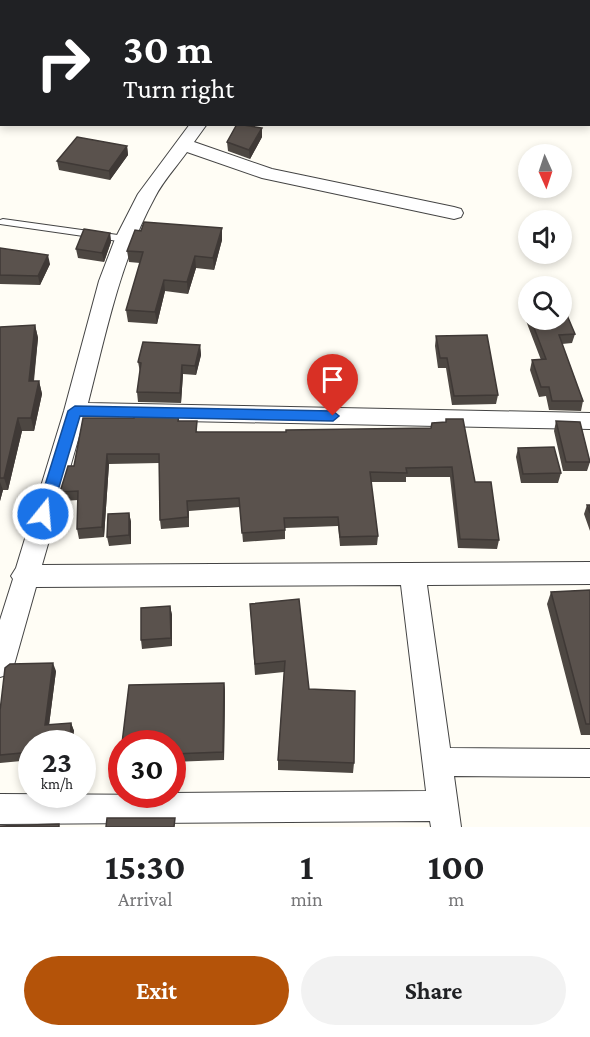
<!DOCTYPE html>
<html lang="en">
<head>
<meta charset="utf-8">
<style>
	:root { --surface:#fff; --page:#f2f2f2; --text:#202124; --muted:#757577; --accent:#b45309 }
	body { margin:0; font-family:"Crimson Pro",serif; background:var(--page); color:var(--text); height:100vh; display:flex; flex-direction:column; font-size:22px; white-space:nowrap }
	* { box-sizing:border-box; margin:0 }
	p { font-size:20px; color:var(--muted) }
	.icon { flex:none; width:33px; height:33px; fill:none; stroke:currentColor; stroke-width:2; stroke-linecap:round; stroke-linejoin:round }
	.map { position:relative; height:827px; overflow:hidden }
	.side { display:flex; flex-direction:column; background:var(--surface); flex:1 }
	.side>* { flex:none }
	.hud { position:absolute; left:0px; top:0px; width:591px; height:126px; box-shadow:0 3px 9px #0003; background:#202124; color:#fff; overflow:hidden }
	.needle { width:39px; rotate:177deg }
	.controls { position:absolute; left:518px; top:144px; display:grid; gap:12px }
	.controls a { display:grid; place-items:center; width:54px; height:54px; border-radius:50%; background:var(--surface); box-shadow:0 3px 9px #0003; font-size:30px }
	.speed { position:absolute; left:18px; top:730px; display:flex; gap:12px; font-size:30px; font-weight:700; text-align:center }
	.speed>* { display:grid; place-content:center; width:78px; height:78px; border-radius:50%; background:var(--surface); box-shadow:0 3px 9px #0003; line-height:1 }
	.speed small { font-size:15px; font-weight:400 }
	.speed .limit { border:9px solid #d22; background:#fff; color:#111 }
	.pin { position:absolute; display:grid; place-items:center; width:51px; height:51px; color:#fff; margin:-62px -26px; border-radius:50% 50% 50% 0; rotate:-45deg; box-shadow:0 0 6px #0007 }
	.pin .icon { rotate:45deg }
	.me { position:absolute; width:66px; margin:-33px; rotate:17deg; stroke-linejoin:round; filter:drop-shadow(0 0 4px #0008) }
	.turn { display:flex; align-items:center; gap:21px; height:126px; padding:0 24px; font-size:27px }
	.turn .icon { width:78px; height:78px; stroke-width:2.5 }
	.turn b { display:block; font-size:42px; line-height:51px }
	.eta { display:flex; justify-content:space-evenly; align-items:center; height:102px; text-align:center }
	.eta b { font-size:36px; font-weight:700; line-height:42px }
	.primary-button { display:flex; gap:12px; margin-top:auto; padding:12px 24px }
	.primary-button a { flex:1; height:69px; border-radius:36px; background:var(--accent); color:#fff; font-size:24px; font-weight:700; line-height:69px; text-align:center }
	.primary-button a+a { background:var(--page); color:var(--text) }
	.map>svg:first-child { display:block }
</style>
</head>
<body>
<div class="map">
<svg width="590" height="827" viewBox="0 0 590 827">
	<rect width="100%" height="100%" fill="#fffdf5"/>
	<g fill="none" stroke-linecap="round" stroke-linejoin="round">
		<defs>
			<path id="lane" d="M 3,219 L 125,236 L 129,239 L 125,242 L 0,224 L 0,220 Z"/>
			<path id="street" d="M 285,0 L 299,0 L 284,2 Z
				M 316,0 L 339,0 L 340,2 L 317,2 Z
				M 190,124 L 207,124 L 194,142 L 272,169 L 454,207 L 461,209 L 463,213 L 461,217 L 454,219 L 262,178 L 187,152 C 177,166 163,181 155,197 C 120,261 106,333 88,403 L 590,413 L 590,429 L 84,419 L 42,565 L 590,562 L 590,584 L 427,585 L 450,748 L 590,749 L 590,777 L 454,776 L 461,827 L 431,827 L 430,821 L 0,824 L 0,794 L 172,795 L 172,793 L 426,791 L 401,585 L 36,587 L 14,665 L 10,674 L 0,677 L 0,620 L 13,579 L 11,576 L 16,568 L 64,411 L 99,281 L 115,239 L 138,194 Z"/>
		</defs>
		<use href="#lane" stroke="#444" stroke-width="2"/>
		<use href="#street" stroke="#444" stroke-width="2"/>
		<use href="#lane" fill="#fff" fill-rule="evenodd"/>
		<use href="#street" fill="#fff" fill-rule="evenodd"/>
	</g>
	<path fill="#4d4742" d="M 262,137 L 250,159 L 228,151 L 227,142 Z
		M 127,146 L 128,155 L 110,180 L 59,170 L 57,161 Z
		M 110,233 L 111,242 L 104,262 L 78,258 L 76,249 Z
		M 222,240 L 214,270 L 196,268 L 188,294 L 165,291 L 157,324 L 128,322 L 126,310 L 140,263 L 129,262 L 127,251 Z
		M 0,248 L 50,264 L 40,285 L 0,284 Z
		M 525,304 L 528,304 L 528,320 L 561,320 L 575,334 L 572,343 L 562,344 L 583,401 L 581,411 L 549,410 L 546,396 L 539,397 L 530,370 L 532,360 L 541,360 L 523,313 Z
		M 35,325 L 38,338 L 34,381 L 39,381 L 42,394 L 34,431 L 22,431 L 8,490 L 3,490 L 0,501 L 0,327 Z
		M 436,336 L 498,395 L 496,404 L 452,405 L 446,368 L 438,368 L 435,346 Z
		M 200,345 L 201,355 L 196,375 L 183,374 L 181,403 L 138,402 L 137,392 L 140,372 L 138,362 Z
		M 179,414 L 179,421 L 198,432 L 286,432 L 431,428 L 432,423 L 446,422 L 446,419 L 475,482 L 499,540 L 497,549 L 458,548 L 450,477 L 406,477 L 406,482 L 371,482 L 378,536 L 377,545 L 340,546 L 338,526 L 285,528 L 285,539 L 243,542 L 240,507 L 189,511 L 189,527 L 161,529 L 160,520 L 159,463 L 109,464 L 104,537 L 79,539 L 77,529 L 78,500 L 63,501 L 60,492 L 74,466 L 134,418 Z
		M 556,421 L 590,462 L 587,471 L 563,471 L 554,431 Z
		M 518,448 L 561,473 L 558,483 L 521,483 L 516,457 Z
		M 587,505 L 590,505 L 590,531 L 584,514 Z
		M 129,513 L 131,522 L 131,544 L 109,546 L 107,537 Z
		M 590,590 L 590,735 L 581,735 L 547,604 L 551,592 Z
		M 250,604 L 309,689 L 354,763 L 353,773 L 278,770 L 278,760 L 284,672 L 255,675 Z
		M 170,606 L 172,615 L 172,646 L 142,649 L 141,640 Z
		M 56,671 L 49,725 L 71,723 L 74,731 L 32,744 L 32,760 L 0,763 L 0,711 Z
		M 224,683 L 225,691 L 224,760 L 172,762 L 172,744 L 122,744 L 122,792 L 119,792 L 117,785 L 129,685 Z"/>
	<path fill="#3f3936" d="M 262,128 L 262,137 L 250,159 L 249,150 Z
		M 127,146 L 128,155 L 110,180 L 109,171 Z
		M 222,228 L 222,240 L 214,270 L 213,258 Z
		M 110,233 L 111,242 L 104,262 L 102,253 Z
		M 48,255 L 50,264 L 40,285 L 38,276 Z
		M 195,256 L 196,268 L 188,294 L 187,282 Z
		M 164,280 L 165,291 L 157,324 L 155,312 Z
		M 35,325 L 38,338 L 32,394 L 29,381 Z
		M 200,345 L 201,355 L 196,375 L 195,366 Z
		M 182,365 L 183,374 L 181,403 L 180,393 Z
		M 39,381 L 42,394 L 34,431 L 31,418 Z
		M 18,418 L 22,431 L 8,490 L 4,478 Z
		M 107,454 L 109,464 L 104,537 L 102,527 Z
		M 0,482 L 3,490 L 0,501 Z
		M 129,513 L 131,522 L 131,544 L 129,535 Z
		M 170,606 L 172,615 L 172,646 L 171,638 Z
		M 53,663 L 56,671 L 48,733 L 45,725 Z
		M 224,683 L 225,691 L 224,760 L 223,752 Z
		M 71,723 L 74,731 L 73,744 L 70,744 Z"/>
	<path fill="#5a524d" stroke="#3f3936" stroke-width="1.5" d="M 237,124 L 262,128 L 249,150 L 227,142 Z
		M 77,137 L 127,146 L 109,171 L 57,161 Z
		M 144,222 L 222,228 L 213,258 L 195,256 L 187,282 L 164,280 L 155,312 L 126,310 L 143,252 L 127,251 L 135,230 L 141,231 Z
		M 84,229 L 110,233 L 102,253 L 76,249 Z
		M 0,248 L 48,255 L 38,276 L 0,275 Z
		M 561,301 L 575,334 L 559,335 L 583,401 L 552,401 L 549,387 L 541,387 L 532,360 L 546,359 L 531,320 L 561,320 Z
		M 525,304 L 528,304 L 528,312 Z
		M 35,325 L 29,381 L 39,381 L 31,418 L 18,418 L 4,478 L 0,478 L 0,327 Z
		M 487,335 L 498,395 L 454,396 L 447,358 L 440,358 L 436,336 Z
		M 143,342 L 200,345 L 195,366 L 182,365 L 180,393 L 137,392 L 141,363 L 138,362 Z
		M 134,413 L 179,414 L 178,421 L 197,421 L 196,432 L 286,432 L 286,430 L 431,428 L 432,423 L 446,422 L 446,419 L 463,419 L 475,482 L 491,482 L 499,540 L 460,539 L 452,467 L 406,468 L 407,473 L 370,472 L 378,536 L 340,537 L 338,517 L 284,518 L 285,530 L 242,533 L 239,498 L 187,501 L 188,517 L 160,520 L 159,454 L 107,454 L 102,527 L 77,529 L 78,491 L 60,492 L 68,466 L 74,466 L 83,418 L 134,418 Z
		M 556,421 L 580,422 L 590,462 L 566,462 Z
		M 554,447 L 561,473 L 523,474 L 518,448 Z
		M 587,505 L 590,505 L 590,513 Z
		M 129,513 L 129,535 L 107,537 L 108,514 Z
		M 590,590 L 590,724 L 586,724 L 551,592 Z
		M 299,599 L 309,689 L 355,691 L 354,763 L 278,760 L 285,661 L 255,664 L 250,604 Z
		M 170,606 L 171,638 L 141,640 L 141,608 Z
		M 53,663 L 45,725 L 71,723 L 70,744 L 32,744 L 32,752 L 0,755 L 0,711 L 5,668 L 10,664 Z
		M 224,683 L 223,752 L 172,754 L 172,744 L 122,744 L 122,785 L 117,785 L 129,685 Z
		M 107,818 L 175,818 L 174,827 L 106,827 Z
		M 59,824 L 59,827 L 0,827 L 0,826 Z"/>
	<path fill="#1a73e8" stroke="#114b97" stroke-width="1.5" d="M 75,406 L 333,411 L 339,416 L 333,421 L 80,416 L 51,514 L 49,519 L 38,519 L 36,514 L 68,411 Z"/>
</svg>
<div class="controls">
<a><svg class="needle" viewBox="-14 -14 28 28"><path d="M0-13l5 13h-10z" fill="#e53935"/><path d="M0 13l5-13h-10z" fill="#757577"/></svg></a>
<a><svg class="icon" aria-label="sound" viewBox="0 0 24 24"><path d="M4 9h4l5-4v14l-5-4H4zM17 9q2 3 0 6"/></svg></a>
<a><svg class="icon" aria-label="search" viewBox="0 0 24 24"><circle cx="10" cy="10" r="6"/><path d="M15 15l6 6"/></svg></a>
</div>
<div class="speed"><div>23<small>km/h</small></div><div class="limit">30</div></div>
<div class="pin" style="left:333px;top:416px;background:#d93025"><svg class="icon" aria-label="arrive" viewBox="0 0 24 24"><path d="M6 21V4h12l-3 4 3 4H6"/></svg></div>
<svg class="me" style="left:43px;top:514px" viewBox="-20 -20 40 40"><circle r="17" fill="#1a73e8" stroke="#fff" stroke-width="3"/><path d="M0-11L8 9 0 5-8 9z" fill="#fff"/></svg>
<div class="hud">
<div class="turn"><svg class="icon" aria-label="right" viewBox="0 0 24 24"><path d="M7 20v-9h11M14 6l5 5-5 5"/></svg><div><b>30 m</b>Turn right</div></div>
</div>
</div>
<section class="side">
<div class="eta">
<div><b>15:30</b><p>Arrival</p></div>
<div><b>1</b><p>min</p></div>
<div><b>100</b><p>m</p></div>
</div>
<div class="primary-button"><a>Exit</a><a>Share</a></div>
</section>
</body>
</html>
